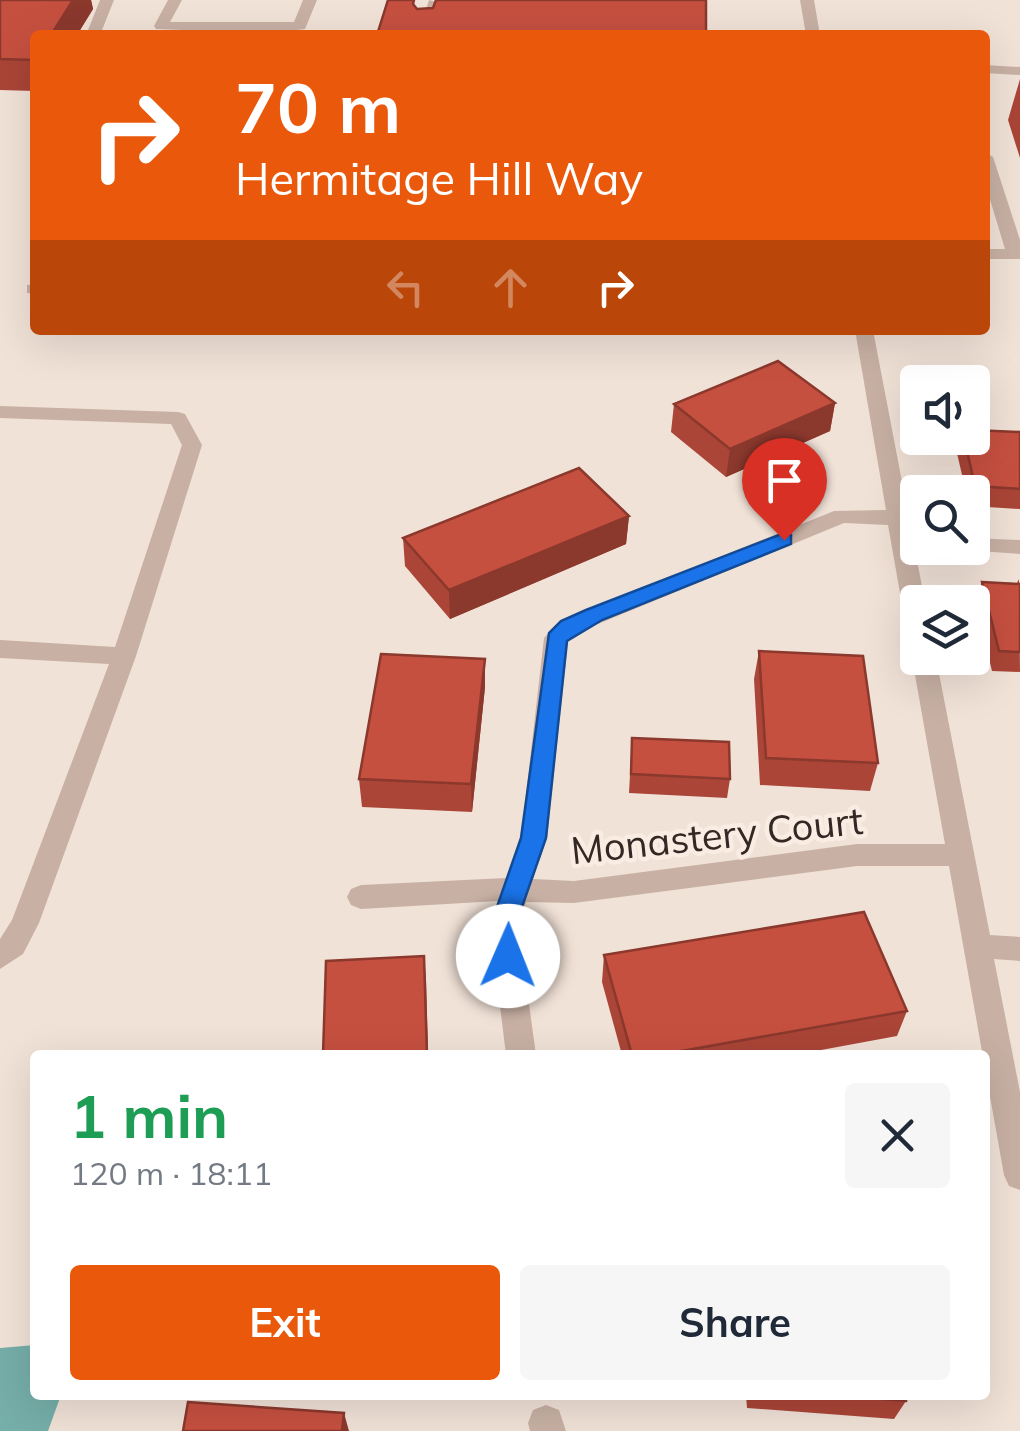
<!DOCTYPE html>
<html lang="en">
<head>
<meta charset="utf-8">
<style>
	:root { --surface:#fff; --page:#f6f6f7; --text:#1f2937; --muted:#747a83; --accent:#ea580c }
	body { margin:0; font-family:Mulish,sans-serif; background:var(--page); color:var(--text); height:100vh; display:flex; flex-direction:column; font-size:38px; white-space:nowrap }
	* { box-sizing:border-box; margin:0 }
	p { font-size:32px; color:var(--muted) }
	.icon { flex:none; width:55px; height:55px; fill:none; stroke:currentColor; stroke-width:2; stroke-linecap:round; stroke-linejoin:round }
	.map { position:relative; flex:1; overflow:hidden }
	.sheet { position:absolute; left:30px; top:1050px; width:960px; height:350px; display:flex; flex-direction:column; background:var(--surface); border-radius:10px; box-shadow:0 10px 40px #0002 }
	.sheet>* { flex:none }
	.top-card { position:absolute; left:30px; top:30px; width:960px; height:305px; border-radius:10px; box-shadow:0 10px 40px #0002; background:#ea580c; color:#fff; overflow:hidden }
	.fabs { position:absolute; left:900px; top:365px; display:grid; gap:20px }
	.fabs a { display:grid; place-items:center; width:90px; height:90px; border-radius:10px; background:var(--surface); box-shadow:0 10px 40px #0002; font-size:50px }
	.pin { position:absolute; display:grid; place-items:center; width:85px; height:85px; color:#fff; margin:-102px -42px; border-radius:50% 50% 50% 0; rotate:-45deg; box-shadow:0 0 10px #0007 }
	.pin .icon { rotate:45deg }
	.me { position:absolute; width:110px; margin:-55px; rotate:1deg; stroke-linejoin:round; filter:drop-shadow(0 0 8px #0008) }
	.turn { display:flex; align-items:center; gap:35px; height:210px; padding:0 40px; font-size:45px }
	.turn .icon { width:130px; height:130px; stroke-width:2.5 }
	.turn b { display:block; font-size:70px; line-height:85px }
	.lanes { display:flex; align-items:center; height:95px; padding:0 40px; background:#0003; justify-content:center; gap:50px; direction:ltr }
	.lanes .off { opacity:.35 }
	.round { display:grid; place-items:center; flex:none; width:105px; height:105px; border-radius:10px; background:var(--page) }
	.summary { display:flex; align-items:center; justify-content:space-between; height:170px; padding:0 40px }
	h1 { font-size:60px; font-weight:700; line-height:75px; color:#1e9e55 }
	.cta { display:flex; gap:20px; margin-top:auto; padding:20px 40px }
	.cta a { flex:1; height:115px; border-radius:10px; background:var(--accent); color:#fff; font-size:40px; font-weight:700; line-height:115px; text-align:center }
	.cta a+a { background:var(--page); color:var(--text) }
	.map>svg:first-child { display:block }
</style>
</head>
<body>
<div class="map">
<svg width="1020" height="1431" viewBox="0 0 1020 1431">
	<rect width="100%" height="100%" fill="#f1e2d7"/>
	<path fill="#76aea9" d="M 35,1345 L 35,1395 L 61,1395 L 48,1431 L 0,1431 L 0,1348 Z"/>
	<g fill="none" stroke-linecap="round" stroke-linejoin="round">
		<path fill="#c8b0a4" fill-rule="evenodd" d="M 100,0 L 114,0 L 100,35 L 86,35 Z
			M 168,0 L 182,0 L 170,22 L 294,22 L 303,0 L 317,0 L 305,29 L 274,33 L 156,29 L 154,26 Z
			M 429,0 L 441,3 L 432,35 L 418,35 Z
			M 800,0 L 814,0 L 820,35 L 806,35 Z
			M 985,65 L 1020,67 L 1020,75 L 985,73 Z
			M 985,152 L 993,157 L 1020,240 L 1020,259 L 985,259 L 985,249 L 1005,249 L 985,183 Z
			M 35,284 L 35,294 L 27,293 L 27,285 Z
			M 855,330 L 873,330 L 925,602 L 918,602 L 918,635 L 906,627 L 888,525 L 844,523 L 576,633 L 568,641 L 547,838 L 533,879 L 574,881 L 857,844 L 945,844 L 912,658 L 918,651 L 918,658 L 936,658 L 990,935 L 1020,937 L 1020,961 L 994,959 L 1020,1092 L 1020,1190 L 1009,1186 L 1004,1175 L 949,866 L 857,866 L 574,903 L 526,902 L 518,924 L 536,1055 L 506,1055 L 490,924 L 498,901 L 361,909 L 351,905 L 347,897 L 351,889 L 361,885 L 506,878 L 521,838 L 544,638 L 560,621 L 834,511 L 886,510 Z
			M 0,406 L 178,412 L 185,414 L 202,445 L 136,656 L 39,923 L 23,954 L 0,969 L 0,939 L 12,920 L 109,664 L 0,658 L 0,640 L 115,647 L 182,445 L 171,424 L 0,418 Z
			M 972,538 L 1020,540 L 1020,554 L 964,550 L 962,548 L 972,548 Z
			M 546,1405 L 559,1410 L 566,1431 L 530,1431 L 528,1423 L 533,1410 Z"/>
	</g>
	<path fill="#aa4537" d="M 0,0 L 91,0 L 93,9 L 77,35 L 35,35 L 35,91 L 0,90 Z
		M 1020,79 L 1020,158 L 1008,120 Z
		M 835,403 L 830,431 L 726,477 L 671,432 L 674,404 Z
		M 1020,432 L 1020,509 L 972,506 L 972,492 L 966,492 L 956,449 L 959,438 Z
		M 629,516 L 626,544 L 450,619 L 405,566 L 403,538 Z
		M 1019,579 L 1020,672 L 992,671 L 975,602 L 982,582 L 1017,583 Z
		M 759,651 L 878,763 L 870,791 L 760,785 L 754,679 Z
		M 485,687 L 472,812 L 362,807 L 359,779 Z
		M 632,738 L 730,779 L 727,798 L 629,793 Z
		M 604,955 L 907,1011 L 897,1036 L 794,1055 L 622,1055 L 602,982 Z
		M 746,1395 L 906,1395 L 906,1401 L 894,1419 L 747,1408 Z"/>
	<path fill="#8b382d" d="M 73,0 L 91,0 L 93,9 L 77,35 L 51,35 Z
		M 835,403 L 830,431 L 726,477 L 730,449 Z
		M 629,516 L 626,544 L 450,619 L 449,590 Z
		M 485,659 L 485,687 L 472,812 L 471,784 Z
		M 424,956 L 426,979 L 428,1055 L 427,1055 Z
		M 344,1413 L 349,1431 L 342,1431 Z"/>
	<path fill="#c65040" stroke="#8b382d" stroke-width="2.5" d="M 0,0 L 73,0 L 51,35 L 35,35 L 35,60 L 0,59 Z
		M 388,0 L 414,0 L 413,4 L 417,9 L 433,8 L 436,0 L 706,0 L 706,35 L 377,35 Z
		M 778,361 L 835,403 L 730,449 L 674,404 Z
		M 972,430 L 1020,432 L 1020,489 L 975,486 L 964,438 L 972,438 Z
		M 579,468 L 629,516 L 449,590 L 403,538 Z
		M 982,582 L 1020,584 L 1020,652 L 999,651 Z
		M 759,651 L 863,656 L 878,763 L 766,758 Z
		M 381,654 L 485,659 L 471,784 L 359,779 Z
		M 632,738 L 729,742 L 730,779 L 631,774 Z
		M 864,912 L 907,1011 L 659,1055 L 632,1055 L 604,955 Z
		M 424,956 L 427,1055 L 323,1055 L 326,961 Z
		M 829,1395 L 906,1395 L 906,1401 Z
		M 188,1402 L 344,1413 L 342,1431 L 183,1431 Z"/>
	<path fill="#1a73e8" stroke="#114b97" stroke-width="2.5" d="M 784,533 L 791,535 L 791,544 L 602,620 L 567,641 L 546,838 L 516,924 L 521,956 L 517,964 L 508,968 L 499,964 L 491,924 L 521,838 L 549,633 L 561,621 L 586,610 Z"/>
	<g text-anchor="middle" stroke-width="9" stroke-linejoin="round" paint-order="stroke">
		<g font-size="38" fill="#342825" stroke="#f9ece3">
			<text transform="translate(717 836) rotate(-6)" y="13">Monastery Court</text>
		</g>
	</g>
</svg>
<div class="fabs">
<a><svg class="icon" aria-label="sound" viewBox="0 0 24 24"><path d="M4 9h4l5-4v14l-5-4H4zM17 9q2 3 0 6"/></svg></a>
<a><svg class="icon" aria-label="search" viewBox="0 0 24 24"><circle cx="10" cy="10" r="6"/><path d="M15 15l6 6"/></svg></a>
<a><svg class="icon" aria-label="layers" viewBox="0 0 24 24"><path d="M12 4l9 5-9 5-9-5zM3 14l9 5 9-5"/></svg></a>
</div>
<div class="pin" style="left:784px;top:540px;background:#d93025"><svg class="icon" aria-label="arrive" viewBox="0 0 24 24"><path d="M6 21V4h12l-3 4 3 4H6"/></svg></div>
<svg class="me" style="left:508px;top:956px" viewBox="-20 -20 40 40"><circle r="19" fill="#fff"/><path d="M0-13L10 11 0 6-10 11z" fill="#1a73e8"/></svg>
<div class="top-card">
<div class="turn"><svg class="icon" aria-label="right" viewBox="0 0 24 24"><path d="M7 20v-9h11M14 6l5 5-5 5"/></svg><div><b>70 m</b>Hermitage Hill Way</div></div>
<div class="lanes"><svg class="icon off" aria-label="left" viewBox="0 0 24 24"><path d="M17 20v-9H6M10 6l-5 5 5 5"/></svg><svg class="icon off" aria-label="ahead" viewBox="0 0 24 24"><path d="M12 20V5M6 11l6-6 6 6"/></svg><svg class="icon" aria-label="right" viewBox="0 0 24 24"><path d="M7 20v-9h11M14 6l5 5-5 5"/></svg></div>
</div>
<section class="sheet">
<div class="summary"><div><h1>1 min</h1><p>120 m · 18:11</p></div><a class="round"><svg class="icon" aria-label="close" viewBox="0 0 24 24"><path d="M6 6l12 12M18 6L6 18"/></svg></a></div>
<div class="cta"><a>Exit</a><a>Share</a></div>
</section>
</div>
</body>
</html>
